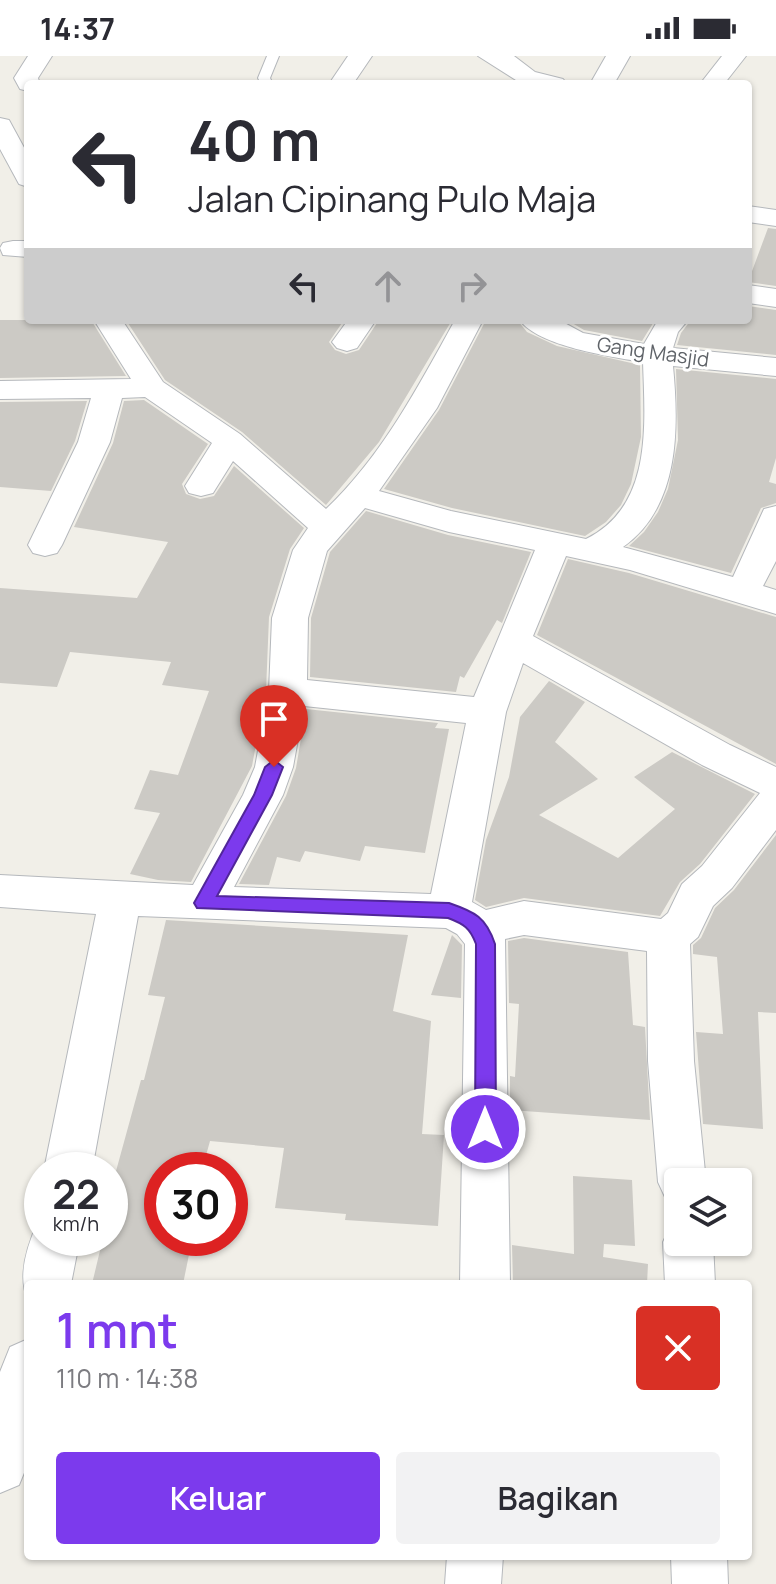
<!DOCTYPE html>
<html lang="id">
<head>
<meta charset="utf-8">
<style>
	:root { --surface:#fff; --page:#f2f2f3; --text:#2b2b33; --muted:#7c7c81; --accent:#7c3aed }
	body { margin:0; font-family:Manrope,sans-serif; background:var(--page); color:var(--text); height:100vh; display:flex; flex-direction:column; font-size:30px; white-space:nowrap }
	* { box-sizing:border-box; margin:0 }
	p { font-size:26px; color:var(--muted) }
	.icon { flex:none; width:44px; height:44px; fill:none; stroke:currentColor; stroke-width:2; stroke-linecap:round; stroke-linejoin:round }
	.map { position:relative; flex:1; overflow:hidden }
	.side { position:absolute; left:24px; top:1224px; width:728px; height:280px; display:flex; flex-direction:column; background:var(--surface); border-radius:8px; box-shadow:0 2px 6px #0004 }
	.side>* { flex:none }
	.banner { position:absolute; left:24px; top:24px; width:728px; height:244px; border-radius:8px; box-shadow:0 2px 6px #0004; background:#fff; color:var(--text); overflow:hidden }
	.fabs { position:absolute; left:664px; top:1112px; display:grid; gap:16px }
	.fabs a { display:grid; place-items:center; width:88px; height:88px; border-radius:8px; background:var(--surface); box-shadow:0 2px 6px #0004; font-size:40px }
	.speed { position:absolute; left:24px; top:1096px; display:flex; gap:16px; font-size:40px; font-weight:700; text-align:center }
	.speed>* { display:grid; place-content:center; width:104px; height:104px; border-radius:50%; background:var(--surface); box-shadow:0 2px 6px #0004; line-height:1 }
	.speed small { font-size:20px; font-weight:400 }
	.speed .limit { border:12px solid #d22; background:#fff; color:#111 }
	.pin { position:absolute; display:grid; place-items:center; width:68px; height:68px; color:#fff; margin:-82px -34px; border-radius:50% 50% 50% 0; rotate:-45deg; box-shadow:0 0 8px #0007 }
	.pin .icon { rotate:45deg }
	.me { position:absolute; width:88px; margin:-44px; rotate:0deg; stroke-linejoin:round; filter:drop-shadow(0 0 6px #0008) }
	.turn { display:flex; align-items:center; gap:28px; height:168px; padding:0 32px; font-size:36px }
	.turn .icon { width:104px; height:104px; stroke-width:2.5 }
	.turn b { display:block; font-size:56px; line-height:68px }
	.lanes { display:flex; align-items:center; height:76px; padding:0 32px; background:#0003; justify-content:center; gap:40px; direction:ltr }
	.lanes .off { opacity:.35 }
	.round { display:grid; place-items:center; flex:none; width:84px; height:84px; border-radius:8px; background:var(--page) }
	.summary { display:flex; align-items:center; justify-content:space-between; height:136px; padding:0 32px }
	h1 { font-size:48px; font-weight:600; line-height:60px; color:var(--accent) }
	.cta { display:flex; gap:16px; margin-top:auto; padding:16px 32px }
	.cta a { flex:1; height:92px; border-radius:8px; background:var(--accent); color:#fff; font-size:32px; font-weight:600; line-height:92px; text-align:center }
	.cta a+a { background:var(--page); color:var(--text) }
	.status { display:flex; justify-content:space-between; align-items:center; height:56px; padding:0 40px; background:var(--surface); direction:ltr }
	.status svg { height:22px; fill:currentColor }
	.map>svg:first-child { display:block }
</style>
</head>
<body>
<div class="status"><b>14:37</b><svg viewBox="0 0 49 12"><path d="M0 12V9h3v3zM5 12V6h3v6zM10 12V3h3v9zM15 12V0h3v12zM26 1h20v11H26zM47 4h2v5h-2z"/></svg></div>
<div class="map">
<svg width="776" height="1528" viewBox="0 0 776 1528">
	<rect width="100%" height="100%" fill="#f1efe8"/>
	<path fill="#cccac5" d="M 768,172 L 776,173 L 776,230 L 748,226 Z
		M 748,250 L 776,254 L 776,299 L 677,289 L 681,277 L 691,264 L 748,264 Z
		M 0,264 L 91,264 L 126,320 L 0,322 Z
		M 126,264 L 344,264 L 329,286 L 335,294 L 346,298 L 359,294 L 379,264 L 452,264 L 379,386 L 326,449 L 242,376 L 165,324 Z
		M 486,264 L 518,265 L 527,276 L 557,290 L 640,309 L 641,381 L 631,428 L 621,449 L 606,466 L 585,480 L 452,452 L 384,433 L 439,354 Z
		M 567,264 L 655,264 L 642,285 L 584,274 Z
		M 676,313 L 776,323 L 776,402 L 769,426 L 776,428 L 776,447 L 761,452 L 731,517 L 629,490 L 644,476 L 658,456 L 668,433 L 678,384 Z
		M 144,344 L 208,388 L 182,428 L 186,438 L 200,443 L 214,440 L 234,410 L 304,472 L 290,493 L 269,561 L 266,635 L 252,710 L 191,826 L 158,824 L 130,818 L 160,757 L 134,753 L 150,714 L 178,719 L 209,635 L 162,629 L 171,606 L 70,596 L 57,631 L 0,627 L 0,532 L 137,542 L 168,486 L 74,471 L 113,387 L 124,345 Z
		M 87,345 L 75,385 L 51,435 L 0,431 L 0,346 Z
		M 366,455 L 448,479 L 531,496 L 502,567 L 497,564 L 464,622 L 460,620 L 456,636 L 310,621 L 311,562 L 330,496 Z
		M 568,503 L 629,517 L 776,561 L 776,708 L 537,579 Z
		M 549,625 L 585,646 L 555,686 L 598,723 L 539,759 L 618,802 L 675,753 L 634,721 L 672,696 L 755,738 L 700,808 L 680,826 L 660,860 L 524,842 L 486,851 L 475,844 L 486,784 L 509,721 L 520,661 Z
		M 306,653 L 438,667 L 435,672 L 449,673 L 425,797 L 365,790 L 360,805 L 305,795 L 300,806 L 277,801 L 269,829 L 239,828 L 286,740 L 296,712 Z
		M 776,779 L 776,957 L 758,956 L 763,1073 L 703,1068 L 696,976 L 723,978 L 717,901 L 693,898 L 693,889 L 701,882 L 715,852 L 734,834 Z
		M 166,864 L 408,879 L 393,955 L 431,965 L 422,1078 L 444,1079 L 438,1170 L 345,1164 L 346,1158 L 275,1152 L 284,1092 L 210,1085 L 202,1114 L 162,1114 L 162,1182 L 192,1184 L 183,1228 L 92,1228 L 103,1182 L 110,1182 L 110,1137 L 141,1024 L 144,1024 L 165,941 L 148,939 Z
		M 452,879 L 462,889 L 461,942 L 431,939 Z
		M 524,882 L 628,896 L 633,969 L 645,971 L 650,1064 L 510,1054 L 510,1020 L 515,1021 L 519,948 L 509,947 L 508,885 Z
		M 573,1120 L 632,1124 L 635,1190 L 604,1188 L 603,1201 L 648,1208 L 647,1228 L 513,1228 L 512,1189 L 574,1198 Z"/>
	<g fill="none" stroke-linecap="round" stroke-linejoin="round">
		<defs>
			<path id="service" d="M 267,0 L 279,0 L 270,22 L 273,28 L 261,28 L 258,22 Z"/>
			<path id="minor" d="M 28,0 L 52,0 L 38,22 L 40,28 L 28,28 L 28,35 L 20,33 L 14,22 Z
				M 348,0 L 372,0 L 353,28 L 329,28 Z
				M 478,0 L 514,0 L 535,16 L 563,23 L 567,28 L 519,26 Z
				M 606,0 L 630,0 L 614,28 L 590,28 Z
				M 722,0 L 746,0 L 724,28 L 700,28 Z
				M 0,62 L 9,64 L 28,99 L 28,131 L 19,128 L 0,93 Z
				M 748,150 L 776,154 L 776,170 L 748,166 Z
				M 13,185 L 28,185 L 28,201 L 3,199 L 0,192 L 3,187 Z
				M 748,229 L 776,233 L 776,251 L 748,247 Z
				M 94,264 L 122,264 L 163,326 L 240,378 L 326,453 C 382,400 418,331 455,264 L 483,264 L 437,352 L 379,435 L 451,455 L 586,483 C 653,450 645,369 643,306 C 612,301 537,290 520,264 L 559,264 L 583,277 L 644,288 L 658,264 L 688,264 L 678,276 L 673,292 L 776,302 L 776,320 L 673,310 C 679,372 680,451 623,491 L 733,521 L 764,453 L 776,450 L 776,505 L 763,530 L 776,534 L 776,558 L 630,514 L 566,500 L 533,580 L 730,689 L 776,711 L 776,774 L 732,832 L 713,850 L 698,881 L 690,888 L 694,1005 L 706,1126 L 678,1126 L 678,1146 L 665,1141 L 658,1126 L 648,1005 L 647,895 L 524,879 L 505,883 L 510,1228 L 460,1228 L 465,888 L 457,878 L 446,872 L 138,860 L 92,1114 L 44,1114 L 96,858 L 0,851 L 0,819 L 193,829 L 243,739 L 255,711 L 269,635 L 272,562 L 293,494 L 308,472 L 233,405 L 213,437 L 201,440 L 189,437 L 185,430 L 212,387 L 145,341 L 122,342 L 110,386 L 62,489 L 57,497 L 45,500 L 33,497 L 28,489 L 78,386 L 91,342 L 0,343 L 0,325 L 131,323 ZM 365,452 L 449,476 L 535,494 L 474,641 L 307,624 L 308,562 L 327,495 ZM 523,607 L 702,709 L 760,737 L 702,810 L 682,828 L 668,857 L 661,863 L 524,845 L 486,854 L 472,846 L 506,656 ZM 304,650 L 466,667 L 431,838 L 234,831 L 283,739 L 293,711 Z
				M 348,264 L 376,264 L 357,292 L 347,295 L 337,292 L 332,286 Z
				M 42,1164 L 42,1182 L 80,1182 L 71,1228 L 28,1228 L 28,1244 C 17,1220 27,1190 38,1166 Z
				M 678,1167 L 678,1186 L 713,1186 L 715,1228 L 665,1228 L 663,1186 L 671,1170 Z
				M 28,1283 L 28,1407 L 19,1429 L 0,1437 L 0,1316 L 10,1291 Z
				M 447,1500 L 503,1500 L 501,1528 L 445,1528 Z
				M 671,1500 L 727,1500 L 728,1528 L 672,1528 Z"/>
		</defs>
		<use href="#service" stroke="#b5b8bc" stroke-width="2"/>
		<use href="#minor" stroke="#b5b8bc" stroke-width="2"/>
		<use href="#service" fill="#fff" fill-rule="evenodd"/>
		<use href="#minor" fill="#fff" fill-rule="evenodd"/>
	</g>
	<path fill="#7c3aed" stroke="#51269a" stroke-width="2" d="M 274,704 L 283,711 L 272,739 L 217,840 L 449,847 C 475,856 486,861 495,888 L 496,1073 L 493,1080 L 485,1083 L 478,1080 L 475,1073 L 476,888 C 470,872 464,868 448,862 L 197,852 L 194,847 L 254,739 L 265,711 Z"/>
	<g text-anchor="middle" stroke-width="6" stroke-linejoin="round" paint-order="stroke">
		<g font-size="20" fill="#5f6368" stroke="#fff">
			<text transform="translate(653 296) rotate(8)" y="7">Gang Masjid</text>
		</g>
	</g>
</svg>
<div class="fabs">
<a><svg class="icon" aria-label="layers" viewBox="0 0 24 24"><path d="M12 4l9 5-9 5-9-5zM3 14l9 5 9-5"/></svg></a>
</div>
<div class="speed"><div>22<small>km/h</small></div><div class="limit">30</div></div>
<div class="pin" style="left:274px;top:711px;background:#d93025"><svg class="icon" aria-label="arrive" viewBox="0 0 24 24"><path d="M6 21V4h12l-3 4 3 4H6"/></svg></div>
<svg class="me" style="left:485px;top:1073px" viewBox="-20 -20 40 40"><circle r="17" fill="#7c3aed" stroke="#fff" stroke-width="3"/><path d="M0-11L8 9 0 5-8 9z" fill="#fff"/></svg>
<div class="banner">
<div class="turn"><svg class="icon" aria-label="left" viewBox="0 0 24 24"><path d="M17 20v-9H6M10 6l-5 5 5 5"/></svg><div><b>40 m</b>Jalan Cipinang Pulo Maja</div></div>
<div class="lanes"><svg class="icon" aria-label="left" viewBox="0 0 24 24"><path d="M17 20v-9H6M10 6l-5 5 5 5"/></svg><svg class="icon off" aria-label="ahead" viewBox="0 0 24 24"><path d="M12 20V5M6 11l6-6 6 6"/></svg><svg class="icon off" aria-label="right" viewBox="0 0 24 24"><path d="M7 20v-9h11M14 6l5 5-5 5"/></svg></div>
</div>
<section class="side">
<div class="summary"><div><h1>1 mnt</h1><p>110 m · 14:38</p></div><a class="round" style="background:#d93025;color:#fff"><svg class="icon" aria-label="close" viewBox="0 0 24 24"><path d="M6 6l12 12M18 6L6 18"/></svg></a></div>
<div class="cta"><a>Keluar</a><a>Bagikan</a></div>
</section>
</div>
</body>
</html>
